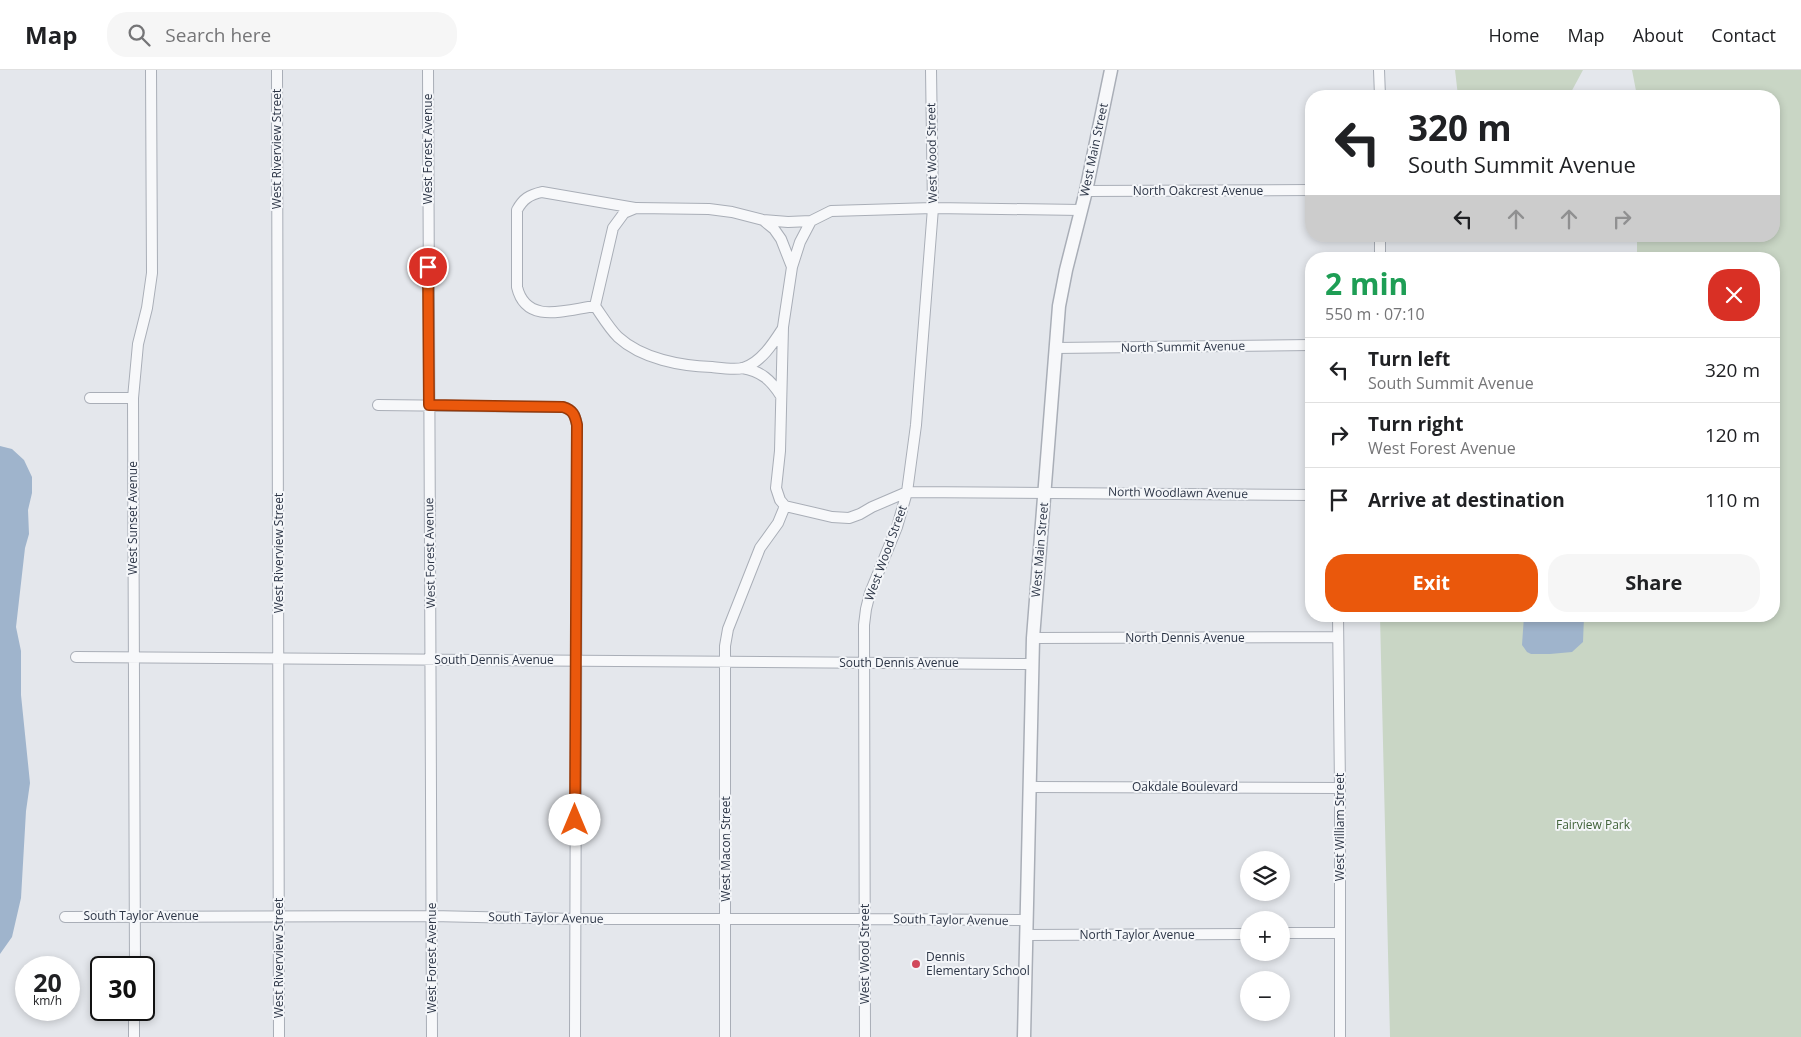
<!DOCTYPE html>
<html lang="en">
<head>
<meta charset="utf-8">
<style>
	:root { --surface:#fff; --page:#f6f6f6; --text:#202124; --muted:#757577; --line:#e0e0e0; --accent:#ea580c }
	body { margin:0; font-family:"Open Sans",sans-serif; background:var(--page); color:var(--text); height:100vh; display:flex; flex-direction:column; font-size:19px; white-space:nowrap }
	* { box-sizing:border-box; margin:0 }
	p { font-size:16px; color:var(--muted) }
	.icon { flex:none; width:28px; height:28px; fill:none; stroke:currentColor; stroke-width:2; stroke-linecap:round; stroke-linejoin:round }
	.map { position:relative; flex:1; overflow:hidden }
	.side { position:absolute; left:1305px; top:182px; width:475px; height:370px; display:flex; flex-direction:column; background:var(--surface); border-radius:20px; box-shadow:0 2px 8px #0003 }
	.side>* { flex:none }
	.hud { position:absolute; left:1305px; top:20px; width:475px; height:152px; border-radius:20px; box-shadow:0 2px 8px #0003; background:#fff; color:var(--text); overflow:hidden }
	.fabs { position:absolute; left:1240px; top:781px; display:grid; gap:10px }
	.fabs a { display:grid; place-items:center; width:50px; height:50px; border-radius:50%; background:var(--surface); box-shadow:0 2px 8px #0003; font-size:25px }
	.speed { position:absolute; left:15px; top:886px; display:flex; gap:10px; font-size:25px; font-weight:700; text-align:center }
	.speed>* { display:grid; place-content:center; width:65px; height:65px; border-radius:50%; background:var(--surface); box-shadow:0 2px 8px #0003; line-height:1 }
	.speed small { font-size:12px; font-weight:400 }
	.speed .limit { border:2px solid #111; border-radius:8px; background:#fff; color:#111 }
	.pin { position:absolute; display:grid; place-items:center; width:42px; height:42px; color:#fff; margin:-21px; border:2px solid #fff; border-radius:50%; box-shadow:0 1px 5px #0007 }
	.me { position:absolute; width:55px; margin:-28px; rotate:0deg; stroke-linejoin:round; filter:drop-shadow(0 0 4px #0008) }
	.turn { display:flex; align-items:center; gap:18px; height:105px; padding:0 20px; font-size:22px }
	.turn .icon { width:65px; height:65px; stroke-width:2.5 }
	.turn b { display:block; font-size:35px; line-height:42px }
	.lanes { display:flex; align-items:center; height:48px; padding:0 20px; background:#0003; justify-content:center; gap:25px; direction:ltr }
	.lanes .off { opacity:.35 }
	.round { display:grid; place-items:center; flex:none; width:52px; height:52px; border-radius:20px; background:var(--page) }
	.summary { display:flex; align-items:center; justify-content:space-between; height:85px; padding:0 20px }
	h1 { font-size:30px; font-weight:700; line-height:38px; color:#1e9e55 }
	.primary-button { display:flex; gap:10px; margin-top:auto; padding:10px 20px }
	.primary-button a { flex:1; height:58px; border-radius:20px; background:var(--accent); color:#fff; font-size:20px; font-weight:700; line-height:58px; text-align:center }
	.primary-button a+a { background:var(--page); color:var(--text) }
	ul { padding:0; list-style:none }
	li { display:flex; align-items:center; gap:15px; height:65px; padding:0 20px; border-top:1px solid var(--line) }
	li div { flex:1 }
	li b { display:block; font-size:19px }
	li em { font-style:normal }
	header { display:flex; align-items:center; gap:30px; box-sizing:border-box; height:70px; padding:0 25px; background:var(--surface); border-bottom:1px solid var(--line) }
	header strong { font-size:24px }
	nav { display:flex; gap:28px; margin-inline-start:auto; font-size:18px }
	.search { width:350px; height:45px; background:var(--page); display:flex; align-items:center; gap:12px; box-sizing:border-box; padding:0 18px; border-radius:20px; color:var(--muted); font-size:19px }
	.map>svg:first-child { display:block }
</style>
</head>
<body>
<header>
<strong>Map</strong>
<div class="search"><svg class="icon" aria-label="search" viewBox="0 0 24 24"><circle cx="10" cy="10" r="6"/><path d="M15 15l6 6"/></svg>Search here</div>
<nav><a>Home</a><a>Map</a><a>About</a><a>Contact</a></nav>
</header>
<div class="map">
<svg width="1801" height="967" viewBox="0 0 1801 967">
	<rect width="100%" height="100%" fill="#e4e7ec"/>
	<path fill="#c9d6c5" d="M 1455,0 L 1583,0 L 1569,26 L 1458,26 Z
		M 1632,0 L 1801,0 L 1801,967 L 1390,967 L 1380,546 L 1774,546 L 1774,189 L 1637,189 L 1637,166 L 1774,166 L 1774,26 L 1637,26 Z"/>
	<path fill="#9fb4cc" d="M 0,376 L 12,379 L 24,390 L 32,407 L 32,423 L 28,440 L 29,464 L 25,478 L 16,557 L 21,581 L 21,625 L 30,713 L 26,741 L 21,828 L 12,867 L 0,884 Z
		M 1524,546 L 1584,546 L 1583,572 L 1572,582 L 1550,584 L 1531,584 L 1527,582 L 1522,575 Z"/>
	<g fill="none" stroke-linecap="round" stroke-linejoin="round">
		<defs>
			<path id="minor" d="M 277,0 L 279,967
				M 428,0 L 432,967
				M 1379,0 L 1380,26
				M 1086,121 L 1311,120
				M 1380,189 L 1380,166
				M 792,197 L 800,172 L 811,151
				M 595,236 C 565,240 526,255 517,217 L 517,140 C 523,129 529,125 542,122 L 635,138
				M 783,258 C 774,272 761,293 743,298 C 734,300 721,298 712,297 C 681,296 642,289 618,267 C 609,258 602,246 595,236 L 613,158 L 624,143 L 636,138 L 709,139 L 732,142 L 763,150 L 788,152 L 811,151 L 831,141 L 933,138 L 1081,140
				M 1055,278 L 1311,275
				M 742,298 C 761,301 771,310 781,326
				M 90,328 L 133,328
				M 378,335 L 563,337 C 573,340 575,345 577,355 L 575,967
				M 785,436 L 832,447 L 849,448 L 860,444 L 872,437 L 907,422 L 1311,425
				M 1338,546 L 1340,718 L 1340,967
				M 1033,568 L 1338,567
				M 76,587 L 1032,594
				M 1030,717 L 1340,718
				M 65,847 L 432,846 L 575,849 L 865,849 L 1026,850
				M 1281,863 L 1339,863
				M 1026,865 L 1249,864
				M 135,898 L 133,328 L 138,274 L 147,238 L 152,203 L 151,0
				M 134,967 L 134,940
				M 725,967 L 725,576 L 728,559 L 760,478 L 778,453 L 785,436 L 780,430 L 776,418 L 780,381 L 783,257 L 792,197 L 781,169 L 774,159 L 763,150
				M 865,967 L 864,555 L 866,539 L 870,523 L 897,457 L 907,422 L 916,355 L 933,138 L 931,0"/>
			<path id="tertiary" d="M 1024,967 L 1033,568 L 1059,236 L 1066,200 L 1086,121 L 1111,0"/>
		</defs>
		<use href="#minor" stroke="#a9aeb7" stroke-width="12"/>
		<use href="#tertiary" stroke="#a9aeb7" stroke-width="15"/>
		<use href="#minor" stroke="#f7f8fa" stroke-width="10"/>
		<use href="#tertiary" stroke="#f7f8fa" stroke-width="12"/>
	</g>
	<g fill="none" stroke-linecap="round" stroke-linejoin="round">
		<defs>
			<path id="route" d="M 428,197 L 429,335 L 563,337 C 573,340 575,345 577,355 L 575,750"/>
		</defs>
		<use href="#route" stroke="#983908" stroke-width="12"/>
		<use href="#route" stroke="#ea580c" stroke-width="9"/>
	</g>
	<circle fill="#d1495b" stroke="#f4f6f9" stroke-width="2" cx="916" cy="894" r="5"/>
	<g text-anchor="middle" stroke-width="4" stroke-linejoin="round" paint-order="stroke">
		<g font-size="12" fill="#2b3445" stroke="#f4f6f9">
			<text transform="translate(277 79) rotate(-90)" y="4">West Riverview Street</text>
			<text transform="translate(428 79) rotate(-90)" y="4">West Forest Avenue</text>
			<text transform="translate(1094 80) rotate(-78)" y="4">West Main Street</text>
			<text transform="translate(932 83) rotate(-91)" y="4">West Wood Street</text>
			<text x="1198" y="125">North Oakcrest Avenue</text>
			<text transform="translate(1183 277) rotate(-1)" y="4">North Summit Avenue</text>
			<text transform="translate(1178 423) rotate(1)" y="4">North Woodlawn Avenue</text>
			<text transform="translate(133 448) rotate(-90)" y="4">West Sunset Avenue</text>
			<text transform="translate(1040 480) rotate(-85)" y="4">West Main Street</text>
			<text transform="translate(279 483) rotate(-90)" y="4">West Riverview Street</text>
			<text transform="translate(430 483) rotate(-91)" y="4">West Forest Avenue</text>
			<text transform="translate(886 483) rotate(-70)" y="4">West Wood Street</text>
			<text x="1185" y="572">North Dennis Avenue</text>
			<text x="494" y="594">South Dennis Avenue</text>
			<text x="899" y="597">South Dennis Avenue</text>
			<text x="1185" y="721">Oakdale Boulevard</text>
			<text transform="translate(1340 757) rotate(-90)" y="4">West William Street</text>
			<text transform="translate(726 779) rotate(-90)" y="4">West Macon Street</text>
			<text x="141" y="850">South Taylor Avenue</text>
			<text transform="translate(546 848) rotate(1)" y="4">South Taylor Avenue</text>
			<text transform="translate(951 850) rotate(1)" y="4">South Taylor Avenue</text>
			<text x="1137" y="869">North Taylor Avenue</text>
			<text transform="translate(865 884) rotate(-90)" y="4">West Wood Street</text>
			<text transform="translate(279 888) rotate(-90)" y="4">West Riverview Street</text>
			<text transform="translate(432 888) rotate(-90)" y="4">West Forest Avenue</text>
		</g>
		<g font-size="12" fill="#3f6138" stroke="#f4f6f9">
			<text x="1593" y="759">Fairview Park</text>
		</g>
		<g font-size="12" fill="#2b3445" stroke="#f4f6f9" text-anchor="start">
			<text x="926" y="891">Dennis<tspan x="926" dy="14">Elementary School</tspan></text>
		</g>
	</g>
</svg>
<div class="fabs">
<a><svg class="icon" aria-label="layers" viewBox="0 0 24 24"><path d="M12 4l9 5-9 5-9-5zM3 14l9 5 9-5"/></svg></a>
<a>+</a>
<a>−</a>
</div>
<div class="speed"><div>20<small>km/h</small></div><div class="limit">30</div></div>
<div class="pin" style="left:428px;top:197px;background:#d93025"><svg class="icon" aria-label="arrive" viewBox="0 0 24 24"><path d="M6 21V4h12l-3 4 3 4H6"/></svg></div>
<svg class="me" style="left:575px;top:750px" viewBox="-20 -20 40 40"><circle r="19" fill="#fff"/><path d="M0-13L10 11 0 6-10 11z" fill="#ea580c"/></svg>
<div class="hud">
<div class="turn"><svg class="icon" aria-label="left" viewBox="0 0 24 24"><path d="M17 20v-9H6M10 6l-5 5 5 5"/></svg><div><b>320 m</b>South Summit Avenue</div></div>
<div class="lanes"><svg class="icon" aria-label="left" viewBox="0 0 24 24"><path d="M17 20v-9H6M10 6l-5 5 5 5"/></svg><svg class="icon off" aria-label="ahead" viewBox="0 0 24 24"><path d="M12 20V5M6 11l6-6 6 6"/></svg><svg class="icon off" aria-label="ahead" viewBox="0 0 24 24"><path d="M12 20V5M6 11l6-6 6 6"/></svg><svg class="icon off" aria-label="right" viewBox="0 0 24 24"><path d="M7 20v-9h11M14 6l5 5-5 5"/></svg></div>
</div>
<section class="side">
<div class="summary"><div><h1>2 min</h1><p>550 m · 07:10</p></div><a class="round" style="background:#d93025;color:#fff"><svg class="icon" aria-label="close" viewBox="0 0 24 24"><path d="M6 6l12 12M18 6L6 18"/></svg></a></div>
<ul>
<li><svg class="icon" aria-label="left" viewBox="0 0 24 24"><path d="M17 20v-9H6M10 6l-5 5 5 5"/></svg><div><b>Turn left</b><p>South Summit Avenue</p></div><em>320 m</em></li>
<li><svg class="icon" aria-label="right" viewBox="0 0 24 24"><path d="M7 20v-9h11M14 6l5 5-5 5"/></svg><div><b>Turn right</b><p>West Forest Avenue</p></div><em>120 m</em></li>
<li><svg class="icon" aria-label="arrive" viewBox="0 0 24 24"><path d="M6 21V4h12l-3 4 3 4H6"/></svg><div><b>Arrive at destination</b></div><em>110 m</em></li>
</ul>
<div class="primary-button"><a>Exit</a><a>Share</a></div>
</section>
</div>
</body>
</html>
